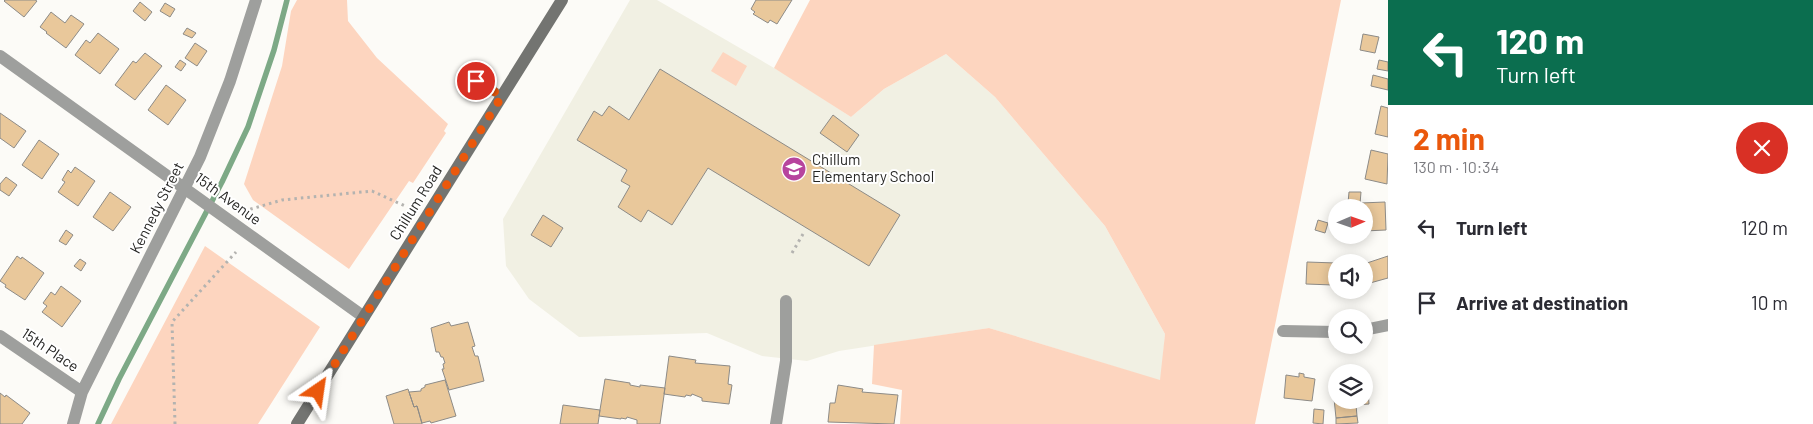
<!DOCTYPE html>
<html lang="en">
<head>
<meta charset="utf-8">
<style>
	:root { --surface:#fff; --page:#f2f2f3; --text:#2b2b33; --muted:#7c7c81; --accent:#ea580c }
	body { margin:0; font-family:Barlow,sans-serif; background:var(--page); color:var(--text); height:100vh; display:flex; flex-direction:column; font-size:19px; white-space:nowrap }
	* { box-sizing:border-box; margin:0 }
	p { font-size:16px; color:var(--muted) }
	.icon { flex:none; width:28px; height:28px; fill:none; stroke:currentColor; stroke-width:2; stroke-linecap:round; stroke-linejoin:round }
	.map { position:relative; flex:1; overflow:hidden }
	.details { display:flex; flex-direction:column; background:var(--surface); width:425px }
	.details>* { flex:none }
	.banner { background:#0b6e4f; color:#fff; overflow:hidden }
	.needle { width:32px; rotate:88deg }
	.fabs { position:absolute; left:1328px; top:199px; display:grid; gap:10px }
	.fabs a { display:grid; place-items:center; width:45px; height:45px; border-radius:50%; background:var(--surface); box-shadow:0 2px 12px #0003; font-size:25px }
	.pin { position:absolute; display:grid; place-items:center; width:42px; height:42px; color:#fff; margin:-21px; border:2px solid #fff; border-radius:50%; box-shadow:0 1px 5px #0007 }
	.me { position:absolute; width:55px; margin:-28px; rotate:32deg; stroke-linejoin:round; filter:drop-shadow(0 0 4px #0008) }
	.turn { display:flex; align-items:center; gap:18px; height:105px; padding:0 25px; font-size:22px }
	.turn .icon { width:65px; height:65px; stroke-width:2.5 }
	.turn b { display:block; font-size:35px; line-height:42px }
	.round { display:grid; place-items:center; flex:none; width:52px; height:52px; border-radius:26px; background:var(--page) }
	.headline { display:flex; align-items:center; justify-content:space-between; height:85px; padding:0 25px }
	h1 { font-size:30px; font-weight:700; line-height:38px; color:var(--accent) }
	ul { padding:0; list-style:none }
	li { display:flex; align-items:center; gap:15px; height:75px; padding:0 25px }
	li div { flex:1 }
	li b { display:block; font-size:19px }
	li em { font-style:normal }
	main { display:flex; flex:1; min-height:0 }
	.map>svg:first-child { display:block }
</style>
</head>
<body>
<main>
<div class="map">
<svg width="1388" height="424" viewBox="0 0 1388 424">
	<rect width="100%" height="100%" fill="#fcfbf7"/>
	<path fill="#f1f0e3" d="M 630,0 L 657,0 L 788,76 L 851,117 L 884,89 L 946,54 L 995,97 L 1105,226 L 1165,334 L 1161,381 L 989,328 L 839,351 L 807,361 L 762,356 L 707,333 L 579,337 L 529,299 L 506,266 L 503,219 Z"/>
	<path fill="#fdd5bf" d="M 297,0 L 347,0 L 348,21 L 377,58 L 448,124 L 444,131 L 446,133 L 413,183 L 409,181 L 349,269 L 253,200 L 244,184 L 282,66 L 291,11 Z
		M 810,0 L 1341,0 L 1255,424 L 900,424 L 902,390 L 872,384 L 874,345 L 989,328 L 1160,380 L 1165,334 L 1105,226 L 995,97 L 946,54 L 884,89 L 851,117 L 774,68 Z
		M 723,52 L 747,66 L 736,86 L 711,71 Z
		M 205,246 L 320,327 L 258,424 L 111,424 Z"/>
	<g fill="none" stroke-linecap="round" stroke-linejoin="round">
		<path stroke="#7da986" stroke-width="5.5" d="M 98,424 L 119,379 L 222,182 L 248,127 L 274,50 L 287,0"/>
	</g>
	<path fill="#e9c89b" stroke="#8d8b87" d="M 5,0 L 35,0 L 37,1 L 24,17 L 4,1 Z
		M 756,0 L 792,0 L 777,24 L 770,20 L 768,23 L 753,14 L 755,12 L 751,9 Z
		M 140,2 L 152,12 L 145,21 L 133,11 Z
		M 165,3 L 175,9 L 170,17 L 160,11 Z
		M 51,12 L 65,23 L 71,15 L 84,24 L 66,48 L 46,33 L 47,32 L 40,27 Z
		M 187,28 L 196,33 L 192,38 L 183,34 Z
		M 98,33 L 119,49 L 100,74 L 75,55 L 86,40 L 90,43 Z
		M 1363,34 L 1379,37 L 1375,53 L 1360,50 Z
		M 195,43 L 207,51 L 197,66 L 185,58 Z
		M 145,53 L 162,66 L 135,100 L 115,85 L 133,61 L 136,63 Z
		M 180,60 L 186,64 L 181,71 L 175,67 Z
		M 1379,60 L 1388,62 L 1388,71 L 1377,69 Z
		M 660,69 L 900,215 L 869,266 L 708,168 L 672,225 L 648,210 L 641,222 L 618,207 L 630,186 L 621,181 L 627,170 L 577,140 L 594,111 L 602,116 L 609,106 L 629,120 Z
		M 1373,75 L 1388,79 L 1388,90 L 1371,86 Z
		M 166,85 L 186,100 L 168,125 L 148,110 Z
		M 1381,106 L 1388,108 L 1388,137 L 1375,134 Z
		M 0,113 L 26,131 L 14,148 L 0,138 Z
		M 833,115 L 859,135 L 847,152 L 820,133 Z
		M 39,140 L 59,154 L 42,179 L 22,165 Z
		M 1371,150 L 1388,154 L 1387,184 L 1365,179 Z
		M 75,167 L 95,181 L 78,206 L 58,192 L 65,182 L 62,180 L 68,170 L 71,173 Z
		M 6,177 L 17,185 L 9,196 L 0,190 L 0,184 Z
		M 110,192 L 131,207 L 113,231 L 93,217 Z
		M 1349,192 L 1361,192 L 1360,204 L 1348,203 Z
		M 1385,202 L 1386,230 L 1364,231 L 1364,208 L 1361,208 L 1361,203 Z
		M 543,215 L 563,228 L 551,247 L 531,235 Z
		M 1318,220 L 1328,223 L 1325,233 L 1315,230 Z
		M 66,230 L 73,235 L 66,245 L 59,241 Z
		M 17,256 L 21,259 L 22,257 L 44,273 L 25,300 L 5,287 L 6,285 L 0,281 Z
		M 1388,256 L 1388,278 L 1370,283 L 1364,264 Z
		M 80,259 L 86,263 L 81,271 L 74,266 Z
		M 1307,262 L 1336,263 L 1336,282 L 1333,282 L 1333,285 L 1306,284 Z
		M 61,286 L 81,301 L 62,327 L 42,312 L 47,306 L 43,303 L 51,292 L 55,295 Z
		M 449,322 L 451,326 L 468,322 L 475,346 L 472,347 L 475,356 L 478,356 L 484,381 L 449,390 L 442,369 L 444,369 L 443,364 L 445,363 L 443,357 L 441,357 L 439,352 L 436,352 L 431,328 Z
		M 669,356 L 696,360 L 695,363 L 730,366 L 728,384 L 732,385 L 729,404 L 702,401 L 702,398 L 692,394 L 691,396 L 686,395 L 685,397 L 664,394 Z
		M 1299,373 L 1304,374 L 1304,377 L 1315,379 L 1312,401 L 1284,398 L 1286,375 L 1299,377 Z
		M 1367,376 L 1369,404 L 1356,405 L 1357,416 L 1336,418 L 1332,379 L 1336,378 L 1336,400 L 1364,400 L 1364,377 Z
		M 605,379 L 630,383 L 630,385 L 640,387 L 640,385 L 665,388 L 660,424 L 637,424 L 637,420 L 627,417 L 626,419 L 621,418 L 621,419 L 599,416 Z
		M 445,380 L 456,416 L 431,423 L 430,421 L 422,423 L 417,406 L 414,407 L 409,392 L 421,391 L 421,389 L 425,387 L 425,385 Z
		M 838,385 L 863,389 L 862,392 L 898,395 L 894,424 L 828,422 L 830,403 L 835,403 Z
		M 408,389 L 414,407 L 417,406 L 422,424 L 394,424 L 386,396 Z
		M 0,393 L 5,397 L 6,395 L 30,413 L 22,424 L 0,424 Z
		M 563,405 L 600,410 L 598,424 L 560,424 Z
		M 1314,409 L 1324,410 L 1323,424 L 1313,423 Z
		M 1357,416 L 1358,423 L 1336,424 L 1336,418 Z"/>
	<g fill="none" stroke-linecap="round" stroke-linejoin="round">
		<path stroke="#b4b3b0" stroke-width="3" stroke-dasharray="2.5 4" stroke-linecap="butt" d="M 244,211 L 282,200 L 372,191 L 405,206
			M 792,253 L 803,234
			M 175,424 L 172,322 L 236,252"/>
		<path stroke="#9e9f9d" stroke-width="9" d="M 476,81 L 502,96"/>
		<path stroke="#9e9f9d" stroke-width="12" d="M 0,56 L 364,317
			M 1364,330 L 1388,325
			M 1283,331 L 1336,332
			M 0,336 L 82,392
			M 73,424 L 82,392 L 200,157 L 230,81 L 256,0
			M 776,424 L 786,361 L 786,301"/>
		<path stroke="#737471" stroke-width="12" d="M 297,424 L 562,0"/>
	</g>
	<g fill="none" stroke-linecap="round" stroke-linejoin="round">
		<path stroke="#ea580c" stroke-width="9" stroke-dasharray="0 16.2" d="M 318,391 L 502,96 L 476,81"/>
	</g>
	<defs>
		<symbol id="school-disc" viewBox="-11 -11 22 22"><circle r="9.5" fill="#b7449e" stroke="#fff"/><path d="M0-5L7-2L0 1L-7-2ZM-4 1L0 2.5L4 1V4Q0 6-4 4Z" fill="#fff"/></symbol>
	</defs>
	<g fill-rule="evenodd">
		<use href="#school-disc" x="780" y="155" width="28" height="28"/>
	</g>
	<g text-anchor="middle" stroke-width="4" stroke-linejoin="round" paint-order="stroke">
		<g font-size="15" fill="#262624" stroke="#fff" text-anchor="start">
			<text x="812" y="165">Chillum<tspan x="812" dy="17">Elementary School</tspan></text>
		</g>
		<g font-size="15" fill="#262624" stroke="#fff">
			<text transform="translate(228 199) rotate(36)" y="5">15th Avenue</text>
			<text transform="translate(416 203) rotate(-58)" y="5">Chillum Road</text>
			<text transform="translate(157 208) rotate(-63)" y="5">Kennedy Street</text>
			<text transform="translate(50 350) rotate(34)" y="5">15th Place</text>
		</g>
	</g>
</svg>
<div class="fabs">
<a><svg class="needle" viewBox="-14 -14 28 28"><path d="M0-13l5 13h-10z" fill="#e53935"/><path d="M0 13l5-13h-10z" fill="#7c7c81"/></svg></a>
<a><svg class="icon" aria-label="sound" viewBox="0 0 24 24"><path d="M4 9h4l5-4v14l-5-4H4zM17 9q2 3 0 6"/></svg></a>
<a><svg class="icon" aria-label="search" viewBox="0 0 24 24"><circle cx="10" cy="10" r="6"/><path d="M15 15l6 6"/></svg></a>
<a><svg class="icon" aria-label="layers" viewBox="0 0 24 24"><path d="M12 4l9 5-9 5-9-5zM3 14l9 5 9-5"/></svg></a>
</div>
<div class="pin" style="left:476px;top:81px;background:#d93025"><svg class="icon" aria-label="arrive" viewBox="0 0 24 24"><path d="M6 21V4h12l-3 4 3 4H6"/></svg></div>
<svg class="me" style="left:318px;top:391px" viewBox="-20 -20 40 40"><path d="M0-17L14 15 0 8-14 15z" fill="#ea580c" stroke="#fff" stroke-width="4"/></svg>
</div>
<section class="details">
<div class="banner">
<div class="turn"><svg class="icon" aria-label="left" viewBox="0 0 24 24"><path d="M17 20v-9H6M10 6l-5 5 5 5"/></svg><div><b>120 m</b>Turn left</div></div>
</div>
<div class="headline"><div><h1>2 min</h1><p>130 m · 10:34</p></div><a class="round" style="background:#d93025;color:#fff"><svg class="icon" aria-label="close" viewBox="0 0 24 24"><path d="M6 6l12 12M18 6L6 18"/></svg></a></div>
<ul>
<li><svg class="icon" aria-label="left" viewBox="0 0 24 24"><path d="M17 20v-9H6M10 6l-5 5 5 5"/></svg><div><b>Turn left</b></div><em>120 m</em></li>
<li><svg class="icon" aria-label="arrive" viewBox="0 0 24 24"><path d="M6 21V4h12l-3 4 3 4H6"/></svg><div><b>Arrive at destination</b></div><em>10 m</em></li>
</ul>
</section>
</main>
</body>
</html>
